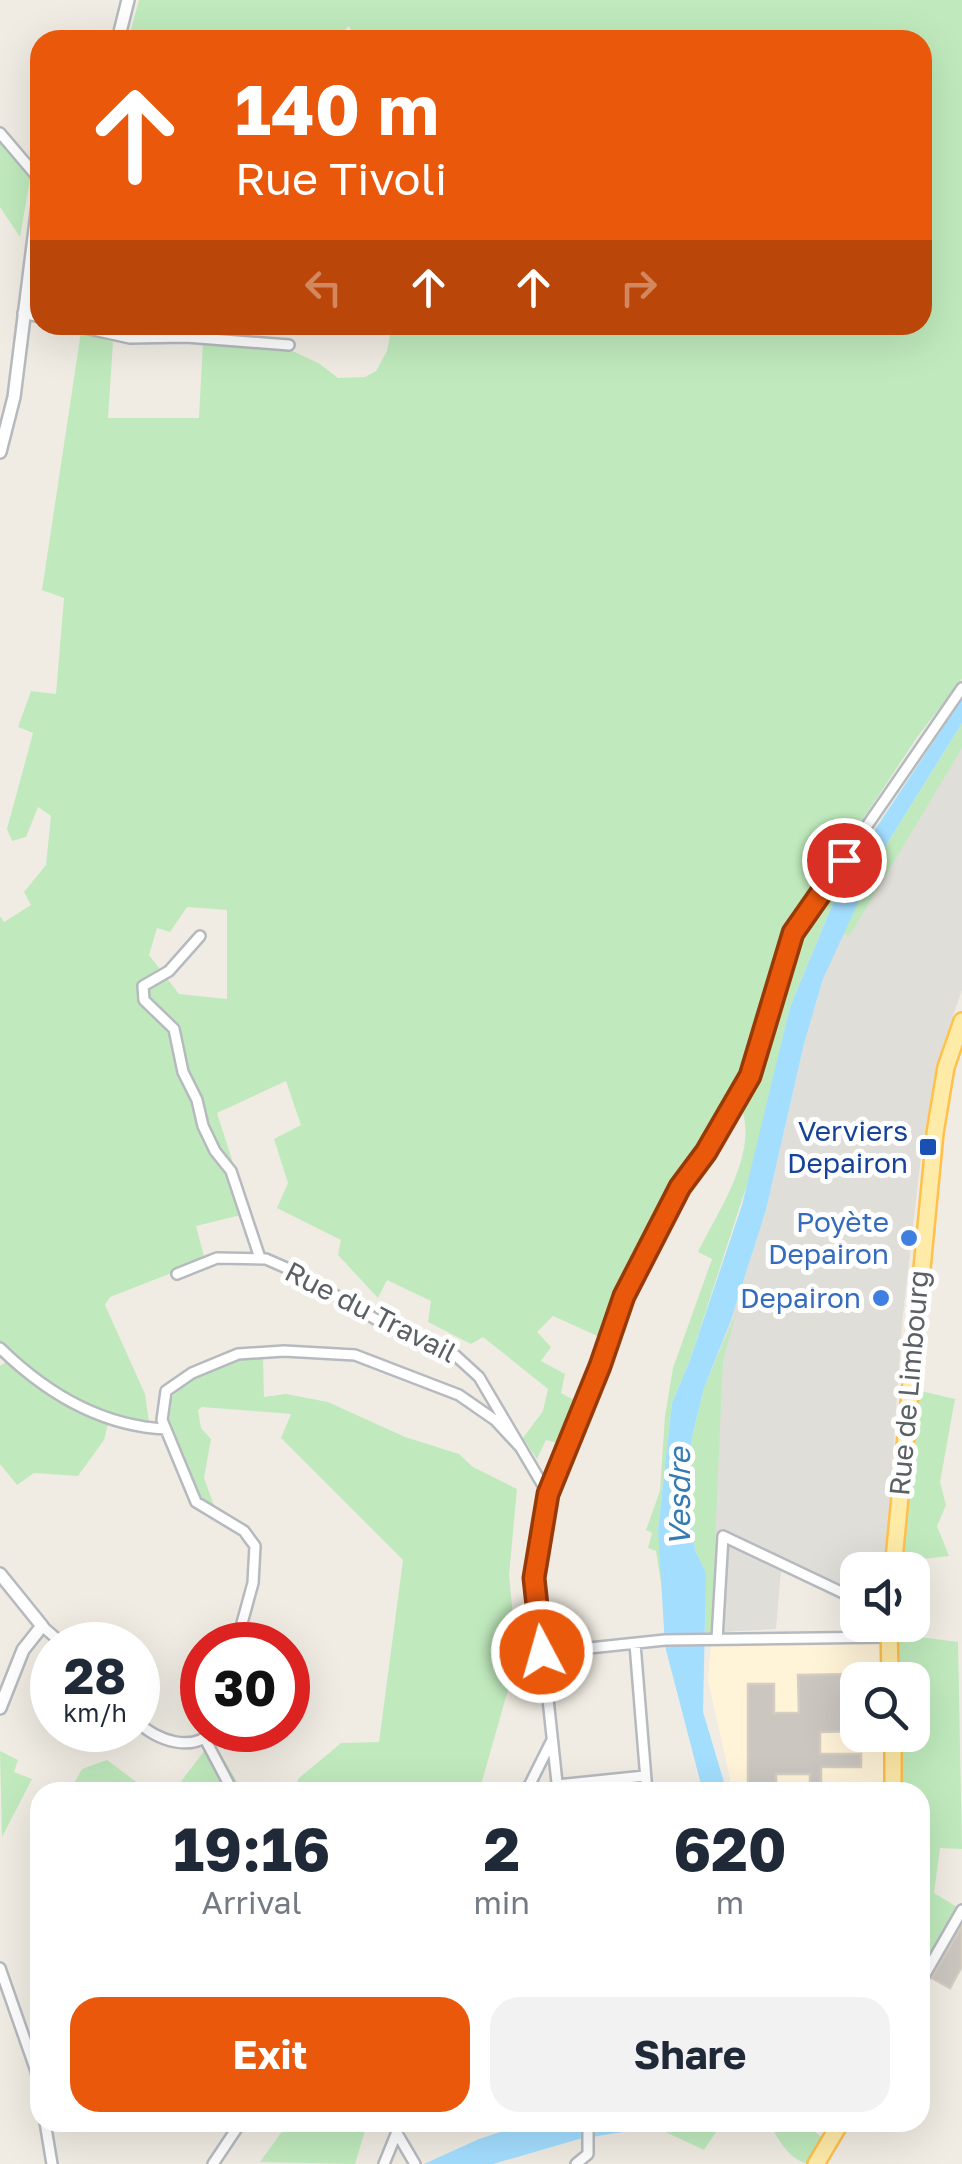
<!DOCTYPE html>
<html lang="en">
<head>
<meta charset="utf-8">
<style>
	:root { --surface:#fff; --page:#f2f2f3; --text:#1f2937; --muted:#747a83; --accent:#ea580c }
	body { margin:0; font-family:"Golos Text",sans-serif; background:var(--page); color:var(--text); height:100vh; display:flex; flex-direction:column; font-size:38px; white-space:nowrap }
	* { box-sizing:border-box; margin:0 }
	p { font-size:32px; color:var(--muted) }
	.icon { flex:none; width:55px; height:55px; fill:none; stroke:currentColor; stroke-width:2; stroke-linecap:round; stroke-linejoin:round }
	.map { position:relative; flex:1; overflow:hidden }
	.details { position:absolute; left:30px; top:1782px; width:900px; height:350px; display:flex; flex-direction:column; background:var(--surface); border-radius:30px; box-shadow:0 10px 40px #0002 }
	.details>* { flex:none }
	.hud { position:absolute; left:30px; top:30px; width:902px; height:305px; border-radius:30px; box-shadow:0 10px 40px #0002; background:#ea580c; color:#fff; overflow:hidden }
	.fabs { position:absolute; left:840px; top:1552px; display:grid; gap:20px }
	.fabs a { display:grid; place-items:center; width:90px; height:90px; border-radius:20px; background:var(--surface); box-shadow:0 10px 40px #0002; font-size:50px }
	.speed { position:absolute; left:30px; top:1622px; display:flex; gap:20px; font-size:50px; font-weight:700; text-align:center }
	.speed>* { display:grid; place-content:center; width:130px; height:130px; border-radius:50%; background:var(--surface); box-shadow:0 10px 40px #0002; line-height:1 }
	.speed small { font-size:25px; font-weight:400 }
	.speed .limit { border:15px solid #d22; background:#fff; color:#111 }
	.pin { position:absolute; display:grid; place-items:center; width:85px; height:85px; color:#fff; margin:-42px; border:5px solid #fff; border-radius:50%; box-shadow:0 2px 10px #0007 }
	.me { position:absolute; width:110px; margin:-55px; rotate:354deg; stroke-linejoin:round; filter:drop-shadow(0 0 8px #0008) }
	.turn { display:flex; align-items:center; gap:35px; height:210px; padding:0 40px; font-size:45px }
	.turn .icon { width:130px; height:130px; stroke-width:2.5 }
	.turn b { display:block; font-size:70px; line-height:85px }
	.lanes { display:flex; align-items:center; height:95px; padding:0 40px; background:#0003; justify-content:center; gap:50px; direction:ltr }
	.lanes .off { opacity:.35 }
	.eta { display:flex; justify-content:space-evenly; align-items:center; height:170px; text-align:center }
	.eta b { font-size:60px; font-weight:700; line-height:70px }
	.primary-button { display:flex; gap:20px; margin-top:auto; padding:20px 40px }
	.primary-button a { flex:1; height:115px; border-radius:30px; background:var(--accent); color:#fff; font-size:40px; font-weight:700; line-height:115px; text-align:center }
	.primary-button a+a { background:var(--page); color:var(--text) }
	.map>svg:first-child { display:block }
</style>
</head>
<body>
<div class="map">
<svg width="962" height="2164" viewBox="0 0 962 2164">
	<rect width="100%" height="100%" fill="#f0ece3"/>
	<path fill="#fff3d8" d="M 880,1643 L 882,1680 L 858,1680 L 858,1735 L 884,1735 L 887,1792 L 733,1792 L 708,1680 L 711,1646 Z"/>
	<path fill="#e0ded8" d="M 962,723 L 962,990 L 942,1048 L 923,1139 L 902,1323 L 885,1570 L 858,1570 L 857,1608 L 781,1571 L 776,1629 L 705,1633 L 704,1388 L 731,1320 L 766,1210 L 804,1044 L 823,979 L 850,915 Z"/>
	<path fill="#c0eabd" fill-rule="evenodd" d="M 139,0 L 962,0 L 962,679 L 918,736 L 847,843 L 857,861 L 834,901 L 790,1007 L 751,1172 L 690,1360 L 672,1403 L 658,1529 L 666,1614 L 656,1551 L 648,1548 L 652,1533 L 646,1530 L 660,1491 L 665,1416 L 673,1368 L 712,1259 L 698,1252 C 718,1211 759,1153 741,1107 C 678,1156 629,1263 602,1338 L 553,1316 L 537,1332 L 551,1347 L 541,1361 L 565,1374 L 561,1393 L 580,1403 L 562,1444 L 546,1440 L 537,1459 L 523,1438 L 543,1411 L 548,1389 L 483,1337 L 471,1344 L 428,1322 L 431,1301 L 387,1280 L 378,1298 L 338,1255 L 341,1240 L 277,1208 L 288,1183 L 274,1139 L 301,1125 L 286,1081 L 217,1113 L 249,1213 L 196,1226 L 205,1260 L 110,1297 L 105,1305 L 145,1394 L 149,1422 C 83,1411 51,1387 0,1346 L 0,916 L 4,922 L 31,905 L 24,892 L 46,865 L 51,816 L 38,807 L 26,837 L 12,841 L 7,829 L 33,733 L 18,727 L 31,691 L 56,694 L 64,598 L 42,590 L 81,332 L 113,342 L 108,418 L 199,418 L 203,341 L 282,346 L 320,364 L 338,378 L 365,377 L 376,371 L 387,351 L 392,325 L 922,325 L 922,40 L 356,40 L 349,26 L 333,40 L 153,40 L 130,33 ZM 187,907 L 227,910 L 227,999 L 179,994 L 149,955 L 157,928 L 170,932 Z
		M 0,135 L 31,174 L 20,237 L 0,207 Z
		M 962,723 L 962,748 L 850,935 L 842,934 L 880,855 Z
		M 736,1313 L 723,1361 L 711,1633 L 705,1633 L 706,1574 L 695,1550 L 688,1486 L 692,1437 L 704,1388 Z
		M 263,1356 L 264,1397 L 286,1394 L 328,1402 L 405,1437 L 459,1454 L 473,1467 L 517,1489 L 509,1575 L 517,1658 L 479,1792 L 296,1792 L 298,1779 L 341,1743 L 379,1742 L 403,1560 L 281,1438 L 291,1414 L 202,1407 L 198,1410 L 201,1428 L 211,1439 L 204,1478 L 216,1511 C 196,1497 192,1483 183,1461 C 179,1450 171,1437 169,1425 C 159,1375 227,1359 263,1356 Z
		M 6,1362 C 37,1389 70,1406 109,1420 L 104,1440 L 78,1476 L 34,1473 L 17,1485 L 0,1464 L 0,1366 Z
		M 917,1390 L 955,1399 L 940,1482 L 946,1505 L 937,1526 L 949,1556 L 922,1559 L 920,1637 L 958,1642 L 962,1849 L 940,1848 L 934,1893 L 957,1907 L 920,1975 L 920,1792 L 901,1792 L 897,1735 L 912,1735 L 912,1680 L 897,1680 L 898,1625 L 912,1625 L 912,1570 L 900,1570 L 903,1517 L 911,1483 Z
		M 215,1744 L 243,1792 L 173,1792 L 205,1750 Z
		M 0,1751 L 18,1760 L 14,1772 L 32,1779 L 2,1837 Z
		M 107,1760 L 150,1792 L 69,1792 L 82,1769 Z
		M 644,2122 L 722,2123 L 704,2150 Z
		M 288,2123 L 364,2123 L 365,2131 L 355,2164 L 260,2162 Z
		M 769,2123 L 802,2123 L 826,2140 L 810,2164 C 789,2161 779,2140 769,2123 Z"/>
	<path fill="#a3deff" d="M 962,699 L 962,723 L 880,855 L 823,979 L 804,1044 L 766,1210 L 731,1320 L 704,1388 L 692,1437 L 688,1486 L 695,1550 L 706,1573 L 703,1712 L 727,1792 L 703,1792 L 665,1646 L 658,1529 L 672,1403 L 690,1360 L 742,1205 L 790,1007 L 834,901 L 876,828 Z
		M 529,2123 L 644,2123 L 623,2132 L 579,2139 L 493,2164 L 424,2164 L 479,2139 Z"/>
	<path fill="#cbc6c0" stroke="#d5cdc1" stroke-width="2.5" d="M 858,1674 L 858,1731 L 820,1732 L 820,1754 L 861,1754 L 861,1767 L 821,1767 L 821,1792 L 810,1792 L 810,1774 L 776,1774 L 776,1792 L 748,1792 L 748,1684 L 774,1684 L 774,1713 L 799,1713 L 798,1675 Z
		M 962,1926 L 962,1966 L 950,1988 L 932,1978 Z"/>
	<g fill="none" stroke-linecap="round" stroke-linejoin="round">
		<defs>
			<path id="minor" d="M 0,133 L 40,180
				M 23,313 L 40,317
				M 71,325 L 130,338 L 186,337 L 198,325
				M 186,337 L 289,345
				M 200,936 L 169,971 L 143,986 L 144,1000 L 174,1029 L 183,1072 L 197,1100 L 203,1126 L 215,1151 L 231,1171 L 260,1258
				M 177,1274 L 217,1258 L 266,1259 L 298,1273 L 392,1329 L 456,1356 L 479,1377 L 548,1494
				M 0,1348 C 45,1392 100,1426 166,1429
				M 42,1626 L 64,1645
				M 717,1639 L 723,1536 L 858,1600
				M 635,1644 L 647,1792
				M 236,1645 L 253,1583 L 255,1546 L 244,1531 L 196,1502 L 162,1420 L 166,1391 L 192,1373 L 238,1354 L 284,1351 L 355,1355 L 459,1395 L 495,1420 L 521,1448
				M 542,1653 L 665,1640 L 888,1637
				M 138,1722 C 155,1740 194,1754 213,1730
				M 205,1739 L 233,1792
				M 557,1785 L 645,1776
				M 526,1792 L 551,1742
				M 558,1792 L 535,1578 L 548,1494 L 601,1365 L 624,1296 L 680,1187 L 706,1152 L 750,1075 L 793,933 L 962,688
				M 0,1968 L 36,2071 L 40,2092
				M 920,1983 L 962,1910
				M 45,2122 L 52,2164
				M 398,2135 L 415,2164
				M 213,2164 L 241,2122
				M 384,2164 L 401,2122
				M 576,2164 L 588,2154 L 588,2122"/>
			<path id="tertiary" d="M 118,40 L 128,0
				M 0,452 L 14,397 L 40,189
				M 0,1574 L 42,1626 L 23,1650 L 0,1708"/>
			<path id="primary" d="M 893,1570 L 935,1133 L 946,1067 L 962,1021
				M 889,1625 L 890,1680
				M 893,1735 L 893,1792
				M 816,2164 L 841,2122"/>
		</defs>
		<use href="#minor" stroke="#b6babf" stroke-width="14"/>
		<use href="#tertiary" stroke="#b6babf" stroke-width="16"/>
		<use href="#primary" stroke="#ffc04c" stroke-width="20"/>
		<use href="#minor" stroke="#fff" stroke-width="9"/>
		<use href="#tertiary" stroke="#fff" stroke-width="11"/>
		<use href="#primary" stroke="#ffeba8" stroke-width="15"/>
	</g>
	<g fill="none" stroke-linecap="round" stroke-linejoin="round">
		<defs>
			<path id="route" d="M 542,1652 L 534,1578 L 548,1494 L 600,1366 L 624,1296 L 680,1187 L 706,1152 L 750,1076 L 793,933 L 844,860"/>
		</defs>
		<use href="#route" stroke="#983908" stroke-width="25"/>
		<use href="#route" stroke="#ea580c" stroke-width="18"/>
	</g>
	<rect fill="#1a4fb4" stroke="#fff" stroke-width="4" x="918" y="1137" width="20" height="20" rx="5"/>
	<g fill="#3f7fe0" stroke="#fff" stroke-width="4">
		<circle cx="909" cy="1238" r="10"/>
		<circle cx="881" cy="1298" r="10"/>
	</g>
	<g text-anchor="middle" stroke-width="10" stroke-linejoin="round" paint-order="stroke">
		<g font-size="28" fill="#164399" stroke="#fff" text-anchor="end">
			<text x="908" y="1141">Verviers<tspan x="908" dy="32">Depairon</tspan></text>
		</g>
		<g font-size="28" fill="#366cbe" stroke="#fff" text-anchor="end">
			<text x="889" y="1232">Poyète<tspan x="889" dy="32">Depairon</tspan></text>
			<text x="861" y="1308">Depairon</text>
		</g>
		<g font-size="28" fill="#5b6065" stroke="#fff">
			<text transform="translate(371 1312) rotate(27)" y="10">Rue du Travail</text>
			<text transform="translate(909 1383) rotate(-85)" y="10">Rue de Limbourg</text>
		</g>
		<g font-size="30" font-style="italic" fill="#337bb2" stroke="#fff">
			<text transform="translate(680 1497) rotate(-90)" y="10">Vesdre</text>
		</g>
	</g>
</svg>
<div class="fabs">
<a><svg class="icon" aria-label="sound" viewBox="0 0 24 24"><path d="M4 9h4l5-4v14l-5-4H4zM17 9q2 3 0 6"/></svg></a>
<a><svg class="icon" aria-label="search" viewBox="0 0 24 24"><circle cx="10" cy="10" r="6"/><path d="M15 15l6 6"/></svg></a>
</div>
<div class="speed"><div>28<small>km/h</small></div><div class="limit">30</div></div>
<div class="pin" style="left:844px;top:860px;background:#d93025"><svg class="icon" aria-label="arrive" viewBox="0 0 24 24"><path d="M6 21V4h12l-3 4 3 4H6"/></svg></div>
<svg class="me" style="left:542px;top:1652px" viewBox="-20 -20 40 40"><circle r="17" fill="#ea580c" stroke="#fff" stroke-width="3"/><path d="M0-11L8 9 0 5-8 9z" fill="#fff"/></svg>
<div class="hud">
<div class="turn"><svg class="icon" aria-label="ahead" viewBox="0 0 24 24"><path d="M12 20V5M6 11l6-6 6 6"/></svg><div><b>140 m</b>Rue Tivoli</div></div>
<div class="lanes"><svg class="icon off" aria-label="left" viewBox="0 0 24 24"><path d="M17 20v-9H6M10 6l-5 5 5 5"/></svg><svg class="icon" aria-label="ahead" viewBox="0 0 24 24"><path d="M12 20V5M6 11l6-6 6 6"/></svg><svg class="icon" aria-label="ahead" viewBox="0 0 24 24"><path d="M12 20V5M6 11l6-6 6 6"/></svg><svg class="icon off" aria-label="right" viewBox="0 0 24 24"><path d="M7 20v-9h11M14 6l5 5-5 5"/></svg></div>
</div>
<section class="details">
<div class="eta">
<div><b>19:16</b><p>Arrival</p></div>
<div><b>2</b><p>min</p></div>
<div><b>620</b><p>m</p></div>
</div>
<div class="primary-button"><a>Exit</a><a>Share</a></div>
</section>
</div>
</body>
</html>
